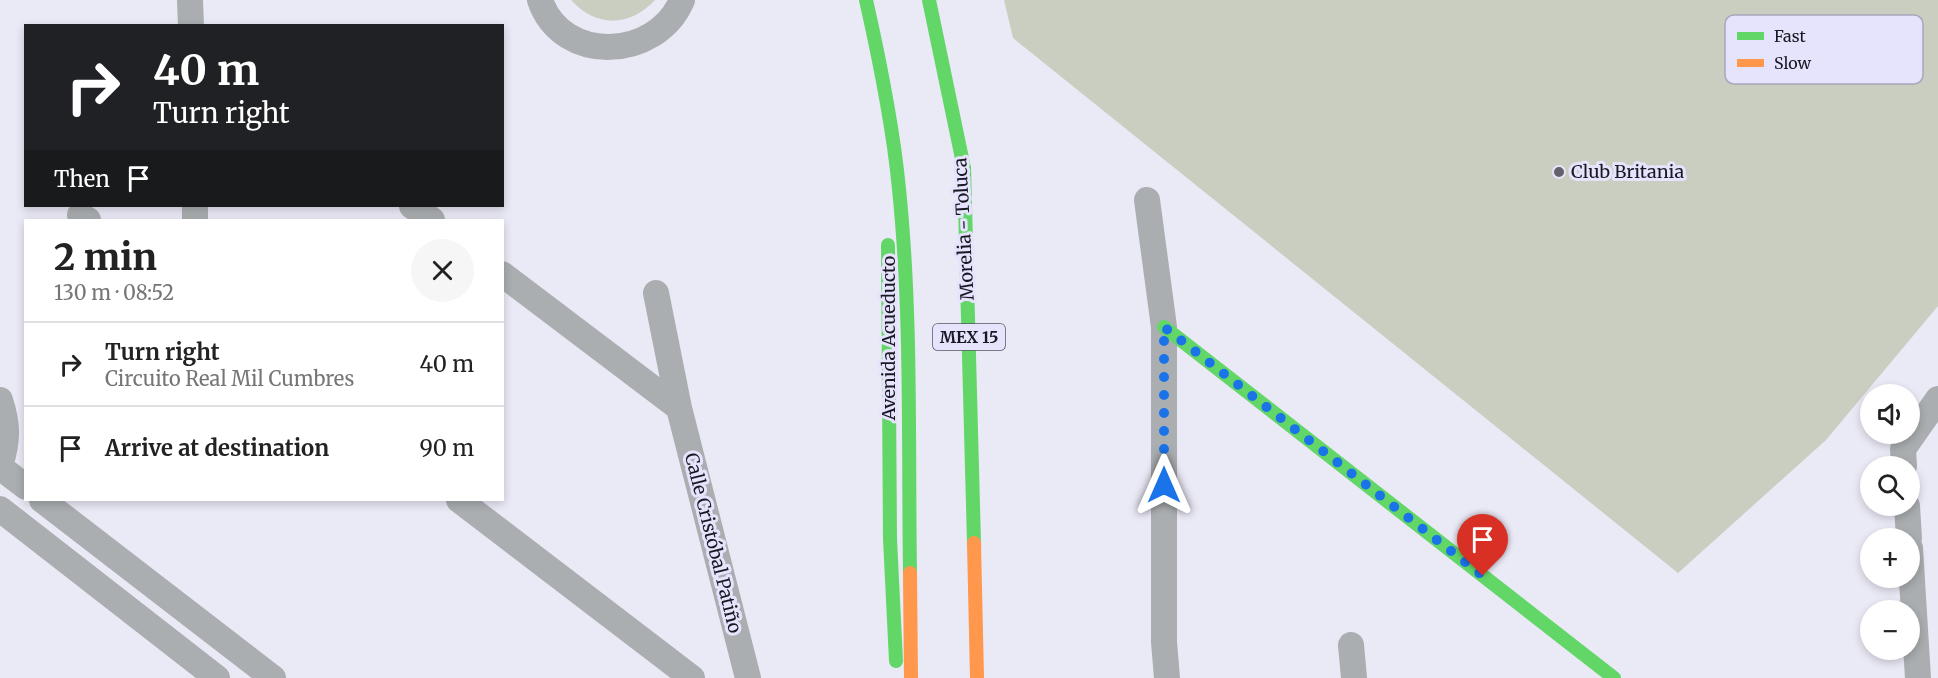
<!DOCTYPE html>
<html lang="en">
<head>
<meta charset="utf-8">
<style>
	:root { --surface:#fff; --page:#f6f6f6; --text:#222; --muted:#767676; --line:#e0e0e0 }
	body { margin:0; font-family:Merriweather,serif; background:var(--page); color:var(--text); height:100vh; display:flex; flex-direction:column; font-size:22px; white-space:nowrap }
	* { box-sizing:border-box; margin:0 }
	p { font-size:20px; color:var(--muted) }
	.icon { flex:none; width:33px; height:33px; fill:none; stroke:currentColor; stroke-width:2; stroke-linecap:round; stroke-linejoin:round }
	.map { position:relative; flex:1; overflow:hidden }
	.details { position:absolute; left:24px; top:219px; width:480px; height:282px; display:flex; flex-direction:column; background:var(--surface); border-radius:0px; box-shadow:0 3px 9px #0003 }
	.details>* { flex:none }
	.hud { position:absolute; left:24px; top:24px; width:480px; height:183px; border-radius:0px; box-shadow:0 3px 9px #0003; background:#202124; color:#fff; overflow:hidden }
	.fabs { position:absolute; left:1860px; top:384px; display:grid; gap:12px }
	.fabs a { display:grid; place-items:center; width:60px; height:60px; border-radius:50%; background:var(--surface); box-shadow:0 3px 9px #0003; font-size:30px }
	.pin { position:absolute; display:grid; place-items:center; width:51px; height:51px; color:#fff; margin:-62px -26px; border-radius:50% 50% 50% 0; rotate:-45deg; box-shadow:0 0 6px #0007 }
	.pin .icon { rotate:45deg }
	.me { position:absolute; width:66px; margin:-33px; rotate:0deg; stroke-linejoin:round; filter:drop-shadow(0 0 4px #0008) }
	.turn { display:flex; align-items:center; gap:21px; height:126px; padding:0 30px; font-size:27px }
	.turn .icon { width:78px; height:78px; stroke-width:2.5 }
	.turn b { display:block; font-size:42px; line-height:51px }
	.then { display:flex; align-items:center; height:57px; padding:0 30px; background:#0003; gap:12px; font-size:22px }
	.round { display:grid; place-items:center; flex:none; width:63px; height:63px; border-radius:32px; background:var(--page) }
	.overview { display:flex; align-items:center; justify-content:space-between; height:102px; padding:0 30px }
	h1 { font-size:36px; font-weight:800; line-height:45px }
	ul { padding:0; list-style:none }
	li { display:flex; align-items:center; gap:18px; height:84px; padding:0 30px; border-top:2px solid var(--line) }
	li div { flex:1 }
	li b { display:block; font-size:22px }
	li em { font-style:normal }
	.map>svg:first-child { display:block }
</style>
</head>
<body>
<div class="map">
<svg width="1938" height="678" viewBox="0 0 1938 678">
	<rect width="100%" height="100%" fill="#eae9f6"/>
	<path fill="#cacec1" d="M 571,0 L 655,0 C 630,27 596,28 571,0 Z
		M 1004,0 L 1938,0 L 1938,306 L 1826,440 L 1678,573 L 1013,38 Z"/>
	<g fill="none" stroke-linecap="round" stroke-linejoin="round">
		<path stroke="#abaeb0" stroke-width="26" d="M 190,0 L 191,26
			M 540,0 C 562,65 657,60 682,0
			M 1147,200 L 1164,327 L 1164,642 L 1167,678
			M 195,206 L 195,220
			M 412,206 L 432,220
			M 80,215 L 88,220
			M 502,274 L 679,408
			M 656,293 L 679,408 L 748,678
			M 0,400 C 8,424 8,441 0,466
			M 1904,466 L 1903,449 L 1938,399
			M 0,467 L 26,487
			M 42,500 L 273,678
			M 459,500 L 692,678
			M 1907,506 L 1909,538
			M 0,509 L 217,678
			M 1910,548 L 1918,678
			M 1351,645 L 1354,678"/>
		<path stroke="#63d668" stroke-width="14" d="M 866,0 C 880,62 893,126 899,189 C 912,316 908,445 910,573
			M 929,0 L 964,168 L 974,543
			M 888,245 L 890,539 L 896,661
			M 1164,327 L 1614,678"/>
		<path stroke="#ff974d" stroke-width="14" d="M 974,543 L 977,678
			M 910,573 L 911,678"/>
	</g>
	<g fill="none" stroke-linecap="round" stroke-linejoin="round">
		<path stroke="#1a73e8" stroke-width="10" stroke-dasharray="0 18" d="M 1164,485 L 1164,327 L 1483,576"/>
	</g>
	<circle fill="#62616c" stroke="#e6e3fc" stroke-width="2" cx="1559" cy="172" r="6"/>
	<g text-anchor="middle" stroke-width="6" stroke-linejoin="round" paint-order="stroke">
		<rect fill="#e6e3fc" stroke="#565563" stroke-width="1.5" x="933" y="324" width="72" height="26" rx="4.5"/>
		<g font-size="16" font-weight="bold" fill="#191822">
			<text x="969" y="343">MEX 15</text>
		</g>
		<g font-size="18" fill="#191822" stroke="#e6e3fc" text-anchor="start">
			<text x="1571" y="178">Club Britania</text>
		</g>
		<g font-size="18" fill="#191822" stroke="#e6e3fc">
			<text transform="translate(964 229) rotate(-93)" y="6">Morelia - Toluca</text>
			<text transform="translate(889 338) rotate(-90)" y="6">Avenida Acueducto</text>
			<text transform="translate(713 543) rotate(76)" y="6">Calle Cristóbal Patiño</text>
		</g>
	</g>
	<rect x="1725" y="15" width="198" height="69" rx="9" fill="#e6e3fc" stroke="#a8a6bb" stroke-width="1.5"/>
	<rect x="1737" y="32" width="27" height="8" fill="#63d668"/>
	<rect x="1737" y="59" width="27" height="8" fill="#ff974d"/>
	<g font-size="16" fill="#191822">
		<text x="1774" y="42">Fast</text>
		<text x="1774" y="69">Slow</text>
	</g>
</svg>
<div class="fabs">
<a><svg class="icon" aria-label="sound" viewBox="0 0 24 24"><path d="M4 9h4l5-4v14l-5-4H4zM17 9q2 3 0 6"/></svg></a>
<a><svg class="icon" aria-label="search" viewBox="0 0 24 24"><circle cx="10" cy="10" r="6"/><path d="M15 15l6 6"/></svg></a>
<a>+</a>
<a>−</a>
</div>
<div class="pin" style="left:1483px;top:576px;background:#d93025"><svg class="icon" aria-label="arrive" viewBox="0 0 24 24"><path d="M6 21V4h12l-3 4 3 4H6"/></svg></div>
<svg class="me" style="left:1164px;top:485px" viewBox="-20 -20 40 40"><path d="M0-17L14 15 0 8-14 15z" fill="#1a73e8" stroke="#fff" stroke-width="4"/></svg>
<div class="hud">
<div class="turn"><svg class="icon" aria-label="right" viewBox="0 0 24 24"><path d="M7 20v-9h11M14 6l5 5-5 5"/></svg><div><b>40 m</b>Turn right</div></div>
<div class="then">Then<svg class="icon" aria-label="arrive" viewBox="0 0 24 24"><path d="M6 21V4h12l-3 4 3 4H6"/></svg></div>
</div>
<section class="details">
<div class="overview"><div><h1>2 min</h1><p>130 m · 08:52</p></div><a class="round"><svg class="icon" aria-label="close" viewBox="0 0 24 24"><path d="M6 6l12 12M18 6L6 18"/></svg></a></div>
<ul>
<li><svg class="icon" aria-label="right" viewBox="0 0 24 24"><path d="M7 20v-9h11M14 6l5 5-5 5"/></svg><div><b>Turn right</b><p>Circuito Real Mil Cumbres</p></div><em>40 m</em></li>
<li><svg class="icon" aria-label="arrive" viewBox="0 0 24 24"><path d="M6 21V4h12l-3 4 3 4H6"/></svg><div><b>Arrive at destination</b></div><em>90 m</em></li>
</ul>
</section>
</div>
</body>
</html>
